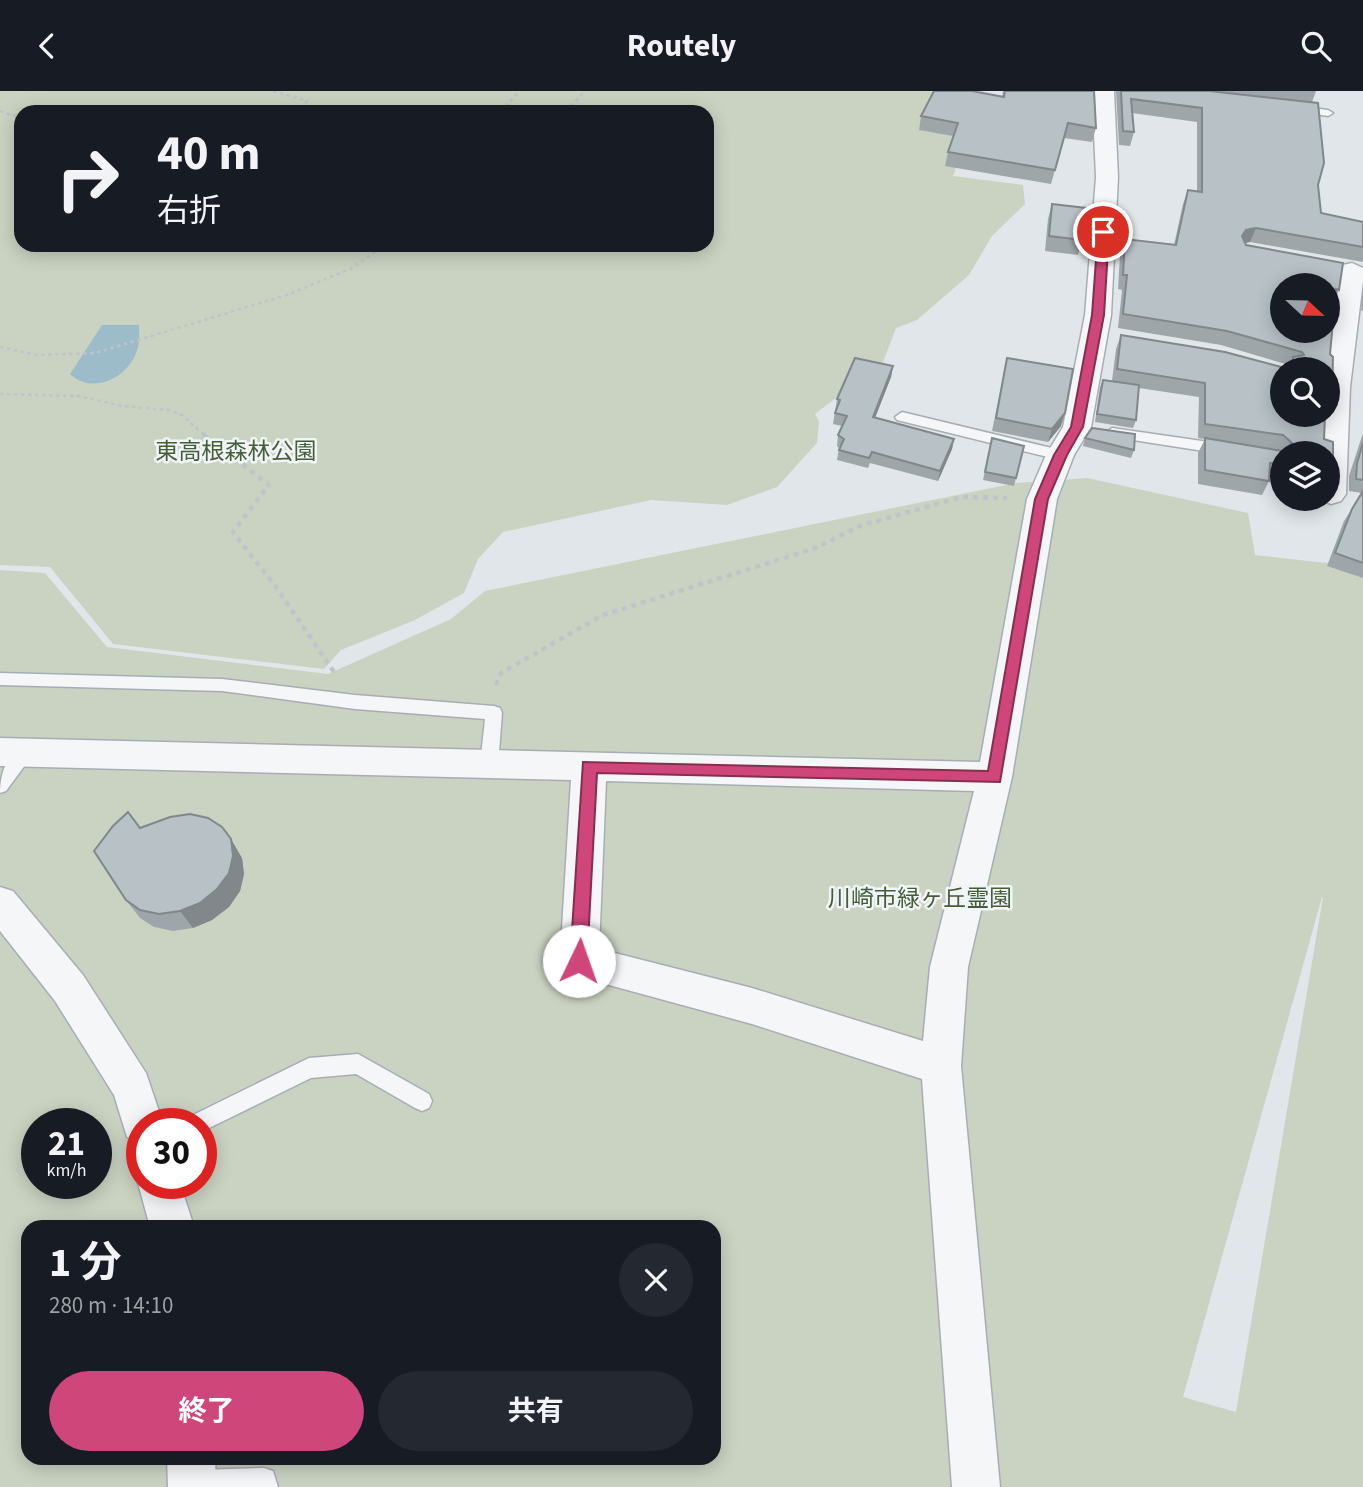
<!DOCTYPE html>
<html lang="ja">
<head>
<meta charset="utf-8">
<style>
	:root { --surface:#171b24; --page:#242831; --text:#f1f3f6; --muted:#9ea1a6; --accent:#ce467a }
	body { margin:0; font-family:"Source Sans 3","Noto Sans JP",sans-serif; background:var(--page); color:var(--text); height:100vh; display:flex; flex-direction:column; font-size:26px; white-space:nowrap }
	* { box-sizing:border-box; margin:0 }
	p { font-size:23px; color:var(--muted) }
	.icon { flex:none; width:38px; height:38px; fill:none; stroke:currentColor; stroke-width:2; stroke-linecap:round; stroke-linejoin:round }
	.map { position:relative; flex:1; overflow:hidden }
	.details { position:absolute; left:21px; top:1129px; width:700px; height:245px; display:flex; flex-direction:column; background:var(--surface); border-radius:21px; box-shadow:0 4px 18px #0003 }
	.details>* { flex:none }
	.banner { position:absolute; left:14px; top:14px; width:700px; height:147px; border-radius:21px; box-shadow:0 4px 18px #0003; background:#171b24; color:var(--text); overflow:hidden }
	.needle { width:46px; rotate:112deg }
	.buttons { position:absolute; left:1270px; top:182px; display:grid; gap:14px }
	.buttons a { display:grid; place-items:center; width:70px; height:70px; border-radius:50%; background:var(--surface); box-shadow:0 4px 18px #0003; font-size:35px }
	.speed { position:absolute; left:21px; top:1017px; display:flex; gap:14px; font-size:35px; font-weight:700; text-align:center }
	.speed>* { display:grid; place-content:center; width:91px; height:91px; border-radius:50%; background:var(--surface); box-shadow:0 4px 18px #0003; line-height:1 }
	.speed small { font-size:18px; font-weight:400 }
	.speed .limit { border:10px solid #d22; background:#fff; color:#111 }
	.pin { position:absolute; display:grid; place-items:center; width:60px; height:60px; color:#fff; margin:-30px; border:4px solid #fff; border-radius:50%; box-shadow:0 2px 7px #0007 }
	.me { position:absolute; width:77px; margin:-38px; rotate:3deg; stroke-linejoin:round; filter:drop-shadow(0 0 5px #0008) }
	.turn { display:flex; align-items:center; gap:24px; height:147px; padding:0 28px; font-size:32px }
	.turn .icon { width:91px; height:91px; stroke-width:2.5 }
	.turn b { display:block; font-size:49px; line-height:60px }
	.round { display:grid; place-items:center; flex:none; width:74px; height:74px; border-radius:37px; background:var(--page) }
	.head { display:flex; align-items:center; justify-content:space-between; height:119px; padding:0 28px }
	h1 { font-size:42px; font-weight:700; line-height:52px }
	.primary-button { display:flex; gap:14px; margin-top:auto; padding:14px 28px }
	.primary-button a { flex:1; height:80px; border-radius:42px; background:var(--accent); color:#fff; font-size:28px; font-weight:700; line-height:80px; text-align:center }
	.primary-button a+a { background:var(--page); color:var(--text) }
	header { display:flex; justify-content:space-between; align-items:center; height:91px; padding:0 28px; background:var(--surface); font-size:32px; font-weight:700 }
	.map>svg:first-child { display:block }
</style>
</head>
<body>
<header><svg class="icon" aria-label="back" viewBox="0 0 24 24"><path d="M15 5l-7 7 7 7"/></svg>Routely<svg class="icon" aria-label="search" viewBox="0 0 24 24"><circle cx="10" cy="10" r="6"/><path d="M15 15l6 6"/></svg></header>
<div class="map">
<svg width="1363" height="1396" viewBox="0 0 1363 1396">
	<rect width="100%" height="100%" fill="#e1e6ea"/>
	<path fill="#cad3c2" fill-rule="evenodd" d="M 0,0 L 983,0 L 953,85 L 1023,94 L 1025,113 L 992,145 L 969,184 L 917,229 L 896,237 L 883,271 L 815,323 L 819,330 L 817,352 L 777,396 L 727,414 L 651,409 L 503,441 L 478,468 L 464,502 L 415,529 L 341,559 L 324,578 L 113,553 L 50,476 L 0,474 ZM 21,21 L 707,21 L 707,154 L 21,154 Z
		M 1087,387 L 1248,422 L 1255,464 L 1363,476 L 1363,1396 L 0,1396 L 0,479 L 45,482 L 107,556 L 328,583 L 451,528 L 485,500 L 1016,392 ZM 1322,806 L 1323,806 L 1236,1321 L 1183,1306 ZM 37,1032 L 96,1032 L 96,1092 L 37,1092 ZM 142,1032 L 201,1032 L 201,1092 L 142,1092 ZM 28,1136 L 714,1136 L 714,1367 L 28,1367 Z"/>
	<path fill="#9cbcc9" d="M 102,234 L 139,234 C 139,241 140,249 138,256 C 131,286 93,305 70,283 Z"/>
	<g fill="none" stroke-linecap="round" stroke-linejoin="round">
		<defs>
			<path id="service" d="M 1297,15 L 1328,19 L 1333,22 L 1328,25 L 1293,20 L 1293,16 Z
				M 902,321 L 1060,359 L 1067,364 L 1060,369 L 897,329 L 895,326 Z
				M 1112,337 L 1223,353 L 1230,358 L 1223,363 L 1107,345 L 1105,342 Z
				M 0,582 L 222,588 L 355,604 L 494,615 L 500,617 L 502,622 L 498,674 L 495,679 L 483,679 L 480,674 L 485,628 L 355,618 L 222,600 L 0,594 Z
				M 25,654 L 31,656 L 34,661 L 31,666 L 6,700 L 0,702 C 0,685 6,661 25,654 Z
				M 358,963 L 429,1003 L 432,1010 L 429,1017 L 422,1020 L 415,1017 L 356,983 L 311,987 L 201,1041 L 201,1032 L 188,1032 L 191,1025 L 309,967 Z
				M 264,1377 L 273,1380 L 278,1396 L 184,1396 L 182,1391 L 185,1382 L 194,1379 Z"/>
			<path id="minor" d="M 1092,0 L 1114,0 L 1118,86 L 1111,224 L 1091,336 L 1074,364 L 1057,408 L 1012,686 L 968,876 L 961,975 L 1000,1396 L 952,1396 L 922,988 L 752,933 L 565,882 L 560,870 L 571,689 L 0,675 L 0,647 L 980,671 L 1027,408 L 1046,364 L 1063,336 L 1085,224 L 1096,86 ZM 606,690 L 974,700 L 930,876 L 923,950 L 752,897 L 599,858 Z
				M 1352,172 L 1363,177 L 1363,190 L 1350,296 L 1346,403 L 1341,410 L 1331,413 L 1319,408 L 1328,408 L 1328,362 L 1319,362 L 1321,324 L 1328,324 L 1328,278 L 1325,278 L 1340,179 L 1343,174 Z
				M 0,796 L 13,800 L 83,884 L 146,982 L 163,1032 L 142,1032 L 142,1052 L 127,1046 L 114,1004 L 55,910 L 0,840 Z
				M 142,1082 L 142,1092 L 180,1092 L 194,1136 L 150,1136 L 138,1092 Z
				M 167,1367 L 215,1367 L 216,1396 L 168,1396 Z"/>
		</defs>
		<use href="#service" stroke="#a6aeb4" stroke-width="3"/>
		<use href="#minor" stroke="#a6aeb4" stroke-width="3"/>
		<path stroke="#bfc4c8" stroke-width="2.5" stroke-dasharray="3.5 3.5" stroke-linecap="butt" d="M 273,0 L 307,10 L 296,21
			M 0,20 L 21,27
			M 501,21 L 519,0
			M 567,21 L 584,0
			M 0,256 L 36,264 L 95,262 L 287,204 L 350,178 L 385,154
			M 0,303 L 78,305 L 123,315 L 168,319 L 182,324 L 205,345"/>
		<path stroke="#bfc4c8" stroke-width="4.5" stroke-dasharray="5 5" stroke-linecap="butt" d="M 203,343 L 269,394 L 233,441 L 276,496 L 334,581
			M 496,594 L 501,582 L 603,524 L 813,458 L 862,434 L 962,406 L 1007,407"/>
		<use href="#service" fill="#f4f6f8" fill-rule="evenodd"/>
		<use href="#minor" fill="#f4f6f8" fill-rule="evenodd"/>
	</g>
	<path fill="#9ea6aa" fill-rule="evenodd" d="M 1003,0 L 1094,0 L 1096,37 L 1092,51 L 1064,47 L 1051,93 L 945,75 L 948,61 L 953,45 L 919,39 L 921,25 L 1002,6 Z
		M 1116,0 L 1316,0 L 1312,11 L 1318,12 L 1324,72 L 1318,94 L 1321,122 L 1363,131 L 1363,171 L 1250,151 L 1245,152 L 1246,154 L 1343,172 L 1339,199 L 1336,206 L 1330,263 L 1333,266 L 1333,302 L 1332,307 L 1328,315 L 1328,278 L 1283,278 L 1283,324 L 1325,324 L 1324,348 L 1333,351 L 1333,382 L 1328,391 L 1328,362 L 1283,362 L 1283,390 L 1269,387 L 1269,390 L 1262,404 L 1198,393 L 1198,362 L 1205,348 L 1198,347 L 1199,306 L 1139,297 L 1136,329 L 1133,337 L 1095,331 L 1100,296 L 1103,289 L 1112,290 L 1116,258 L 1121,244 L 1225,261 L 1287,278 L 1289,274 L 1221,254 L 1118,237 L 1122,199 L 1118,198 L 1120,163 L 1125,148 L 1174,154 L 1183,113 L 1188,99 L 1197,100 L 1197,31 L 1132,22 L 1134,41 L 1130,55 L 1119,54 ZM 1283,194 L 1328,194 L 1328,240 L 1283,240 Z
		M 1052,113 L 1082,149 L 1078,164 L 1045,160 L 1048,128 Z
		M 1363,199 L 1363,220 L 1361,219 Z
		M 1007,267 L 1061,335 L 1048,351 L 992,340 Z
		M 893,275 L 891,286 L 875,327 L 954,348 L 952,358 L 938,390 L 870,372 L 868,377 L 837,369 L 839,357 L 837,355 L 838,344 L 842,335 L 833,333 L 837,308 Z
		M 1363,342 L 1363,487 L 1327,475 L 1344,430 L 1362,402 L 1349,400 L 1349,385 Z
		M 992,347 L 1016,387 L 1014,395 L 983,389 Z
		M 1085,347 L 1134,359 L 1131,367 L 1083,355 Z
		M 140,737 L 242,767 L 244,783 L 240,800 L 229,816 L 212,829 L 193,837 L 173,840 L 154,836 L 140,827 L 126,809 Z"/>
	<path fill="#81878b" d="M 1256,137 L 1250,151 L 1240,153 L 1242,145 L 1246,139 Z
		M 893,275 L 891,286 L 871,337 L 873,326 Z
		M 1065,322 L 1061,335 L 1048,351 L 1052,338 Z
		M 954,348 L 952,358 L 938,390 L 940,380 Z
		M 231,748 L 242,767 L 244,783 L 240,800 L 229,816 L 212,829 L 193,837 L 180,820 Z"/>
	<path fill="#b8c1c6" stroke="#81878b" stroke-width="2" fill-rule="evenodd" d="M 934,0 L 972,0 L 1004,6 L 1005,0 L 1094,0 L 1096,37 L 1068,32 L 1055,79 L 948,61 L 958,32 L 921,25 Z
		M 1121,0 L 1209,0 L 1318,12 L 1324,72 L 1318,94 L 1321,122 L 1363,131 L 1363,156 L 1256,137 L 1246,139 L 1242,145 L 1246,154 L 1343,172 L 1339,199 L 1336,198 L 1330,263 L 1333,266 L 1332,307 L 1328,309 L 1328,278 L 1289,278 L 1293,276 L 1293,266 L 1304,264 L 1302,261 L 1227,240 L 1123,223 L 1127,184 L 1123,184 L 1125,148 L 1176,154 L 1188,99 L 1202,101 L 1202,17 L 1131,8 L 1134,41 L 1123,40 ZM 1283,194 L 1328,194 L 1328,240 L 1283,240 Z
		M 1052,113 L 1086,117 L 1082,149 L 1049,145 Z
		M 1121,244 L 1225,261 L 1289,278 L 1283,278 L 1283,324 L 1325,324 L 1324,348 L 1333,351 L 1333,382 L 1328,382 L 1328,362 L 1283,362 L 1283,374 L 1270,372 L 1269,390 L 1205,379 L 1205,347 L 1282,360 L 1292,352 L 1283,344 L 1205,333 L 1205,292 L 1117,278 Z
		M 855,267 L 893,275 L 873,326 L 954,348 L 940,380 L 872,361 L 869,367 L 839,359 L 844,348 L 838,344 L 847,325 L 835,322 L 840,309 L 837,308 Z
		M 1007,267 L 1073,278 L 1065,322 L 1052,338 L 996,327 Z
		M 1103,289 L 1139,294 L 1136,329 L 1097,323 Z
		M 1092,337 L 1135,343 L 1134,359 L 1085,347 Z
		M 992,347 L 1024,355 L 1016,387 L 985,381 Z
		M 1363,352 L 1363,389 L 1356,388 L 1357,372 Z
		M 1363,400 L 1363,472 L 1335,462 L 1352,418 Z
		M 128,721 L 140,737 L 170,726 L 190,723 L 208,727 L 222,736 L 231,748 L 233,765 L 229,782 L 217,798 L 200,812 L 180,820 L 159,823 L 140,819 L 126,809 L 94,760 L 113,735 Z"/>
	<path fill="#ce467a" stroke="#862e4f" stroke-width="2" d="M 1103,138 L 1109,141 L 1104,224 L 1083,336 L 1067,364 L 1048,408 L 1000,691 L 597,682 L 587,870 L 585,875 L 579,878 L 573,875 L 570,870 L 583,671 L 988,680 L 1035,408 L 1054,364 L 1071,336 L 1092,224 L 1098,141 Z"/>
	<g text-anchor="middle" stroke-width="5" stroke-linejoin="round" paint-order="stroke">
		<g font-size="23" fill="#475d37" stroke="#f0f5f7">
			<text x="236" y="368">東高根森林公園</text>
			<text x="920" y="815">川崎市緑ヶ丘霊園</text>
		</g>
	</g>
</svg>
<div class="buttons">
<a><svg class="needle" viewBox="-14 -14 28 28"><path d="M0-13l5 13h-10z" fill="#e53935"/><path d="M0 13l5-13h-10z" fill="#9ea1a6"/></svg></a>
<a><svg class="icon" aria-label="search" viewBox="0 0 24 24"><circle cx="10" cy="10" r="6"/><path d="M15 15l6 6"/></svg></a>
<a><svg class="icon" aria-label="layers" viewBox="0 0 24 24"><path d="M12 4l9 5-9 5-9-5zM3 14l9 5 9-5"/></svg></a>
</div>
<div class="speed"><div>21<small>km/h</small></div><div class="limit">30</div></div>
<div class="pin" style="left:1103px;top:141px;background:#d93025"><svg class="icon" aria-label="arrive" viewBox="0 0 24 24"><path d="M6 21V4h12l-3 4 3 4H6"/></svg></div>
<svg class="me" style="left:579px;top:870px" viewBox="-20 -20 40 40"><circle r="19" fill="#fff"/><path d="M0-13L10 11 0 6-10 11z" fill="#ce467a"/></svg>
<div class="banner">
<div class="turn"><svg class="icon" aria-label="right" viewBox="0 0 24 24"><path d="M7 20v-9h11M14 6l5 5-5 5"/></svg><div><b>40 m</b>右折</div></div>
</div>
<section class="details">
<div class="head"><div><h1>1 分</h1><p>280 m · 14:10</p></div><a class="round"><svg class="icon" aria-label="close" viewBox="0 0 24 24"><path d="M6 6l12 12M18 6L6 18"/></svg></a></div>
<div class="primary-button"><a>終了</a><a>共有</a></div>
</section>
</div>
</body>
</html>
